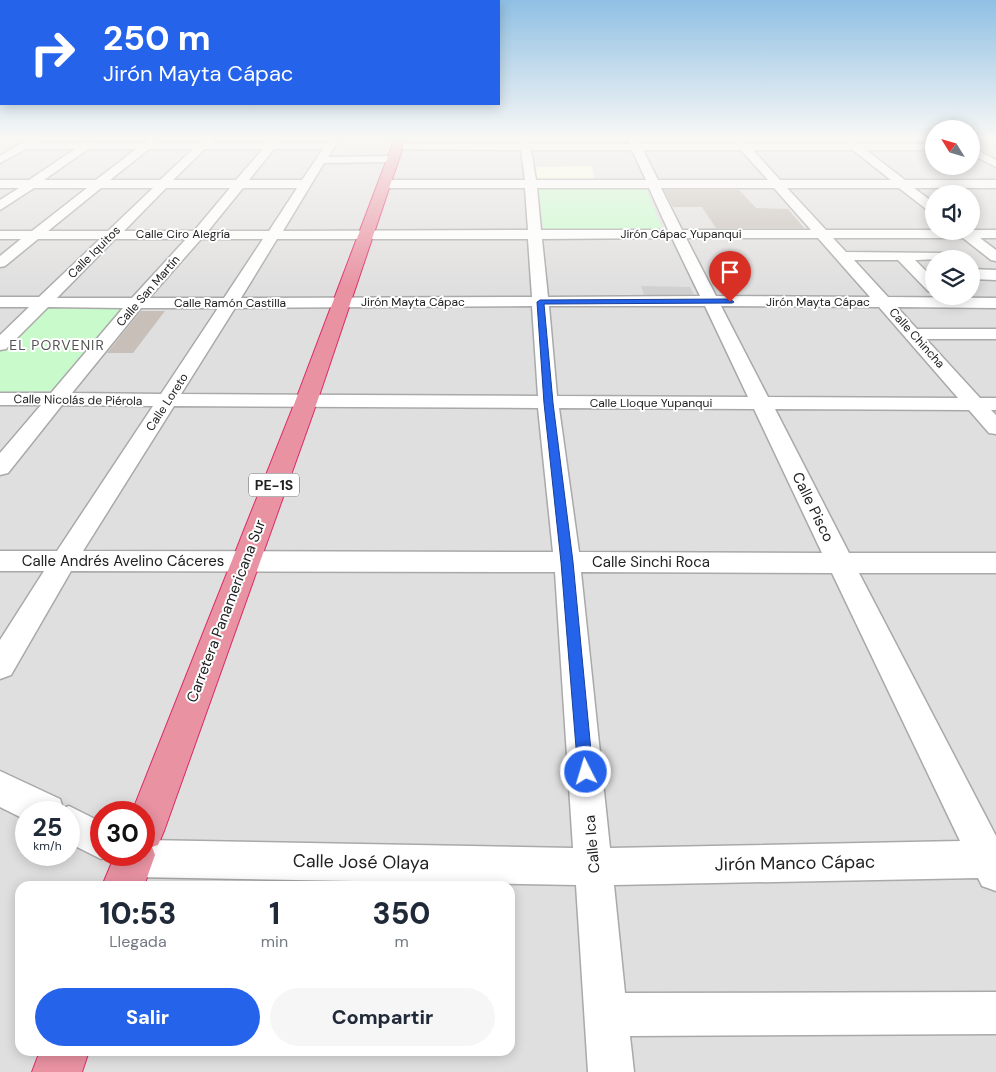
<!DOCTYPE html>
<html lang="es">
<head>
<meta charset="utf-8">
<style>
	:root { --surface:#fff; --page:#f6f6f7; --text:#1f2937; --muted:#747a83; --accent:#2563eb }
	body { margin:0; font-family:"DM Sans",sans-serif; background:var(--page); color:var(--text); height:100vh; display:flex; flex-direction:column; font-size:19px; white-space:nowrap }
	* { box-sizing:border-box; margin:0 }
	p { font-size:16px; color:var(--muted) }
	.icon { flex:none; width:28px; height:28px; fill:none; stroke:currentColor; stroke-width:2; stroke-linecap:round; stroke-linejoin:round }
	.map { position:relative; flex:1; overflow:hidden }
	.panel { position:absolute; left:15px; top:881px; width:500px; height:175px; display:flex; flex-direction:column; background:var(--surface); border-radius:15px; box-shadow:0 2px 12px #0003 }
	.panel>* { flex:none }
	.guide { position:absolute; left:0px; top:0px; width:500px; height:105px; box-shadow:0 2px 12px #0003; background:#2563eb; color:#fff; overflow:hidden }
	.needle { width:32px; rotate:307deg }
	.buttons { position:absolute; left:925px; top:120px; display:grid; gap:10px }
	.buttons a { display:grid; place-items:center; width:55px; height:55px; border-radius:50%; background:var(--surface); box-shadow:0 2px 12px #0003; font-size:25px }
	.speed { position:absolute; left:15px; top:801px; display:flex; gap:10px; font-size:25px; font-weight:700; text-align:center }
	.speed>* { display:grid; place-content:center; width:65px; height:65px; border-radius:50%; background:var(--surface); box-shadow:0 2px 12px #0003; line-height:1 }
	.speed small { font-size:12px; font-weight:400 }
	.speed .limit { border:8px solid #d22; background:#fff; color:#111 }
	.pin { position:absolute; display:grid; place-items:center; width:42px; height:42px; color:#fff; margin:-51px -21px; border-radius:50% 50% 50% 0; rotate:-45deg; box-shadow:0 0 5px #0007 }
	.pin .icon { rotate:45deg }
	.me { position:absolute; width:55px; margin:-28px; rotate:355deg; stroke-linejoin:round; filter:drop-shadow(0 0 4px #0008) }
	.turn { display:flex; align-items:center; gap:18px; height:105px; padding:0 20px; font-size:22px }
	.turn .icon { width:65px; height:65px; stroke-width:2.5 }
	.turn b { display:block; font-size:35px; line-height:42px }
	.eta { display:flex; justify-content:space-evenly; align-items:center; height:85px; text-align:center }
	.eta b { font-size:30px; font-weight:800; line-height:35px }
	.action { display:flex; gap:10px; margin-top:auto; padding:10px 20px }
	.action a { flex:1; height:58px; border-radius:30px; background:var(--accent); color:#fff; font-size:20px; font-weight:800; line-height:58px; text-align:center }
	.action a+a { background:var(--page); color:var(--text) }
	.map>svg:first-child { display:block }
</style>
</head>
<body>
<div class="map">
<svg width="996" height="1072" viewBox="0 0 996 1072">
	<rect width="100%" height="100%" fill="#f2efe9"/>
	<path fill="#e0dfdf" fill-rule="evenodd" d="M 0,138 L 934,138 L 934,166 L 971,166 L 971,138 L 996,138 L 996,1072 L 0,1072 ZM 934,194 L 971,194 L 971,231 L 934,231 ZM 934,259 L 971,259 L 971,296 L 934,296 ZM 26,812 L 69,812 L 69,855 L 26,855 ZM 101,812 L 144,812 L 144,855 L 101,855 ZM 20,886 L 510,886 L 510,1051 L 20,1051 Z"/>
	<path fill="#ffffe5" d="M 592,166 L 595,183 L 535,183 L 536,167 Z"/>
	<path fill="#d0d0d0" d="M 641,286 L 690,287 L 696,299 L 646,300 Z"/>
	<path fill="#c8facc" d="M 539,187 L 645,187 L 663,230 L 543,229 Z
		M 123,307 L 53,391 L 0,392 L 0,353 L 46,308 Z"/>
	<path fill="#c7bfb8" d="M 664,190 L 739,190 L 756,208 L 788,209 L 804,228 L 716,228 L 702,207 L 673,207 Z
		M 141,311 L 165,311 L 133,353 L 107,353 Z"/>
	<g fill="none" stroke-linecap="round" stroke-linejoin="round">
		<defs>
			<path id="minor" d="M 30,138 L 43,138 L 37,143 L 84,143 L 89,141 L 93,143 L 144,143 L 151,139 L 155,140 L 155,143 L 199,143 L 204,138 L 212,138 L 213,140 L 211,143 L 268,143 L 272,138 L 283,138 L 279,143 L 327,143 L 330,138 L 340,138 L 328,157 L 394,156 L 399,159 L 394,162 L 324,163 L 283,231 L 528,230 L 525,188 L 385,188 L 379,184 L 385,180 L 525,180 L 521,150 L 394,149 L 393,147 L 394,145 L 398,144 L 520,144 L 519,138 L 529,138 L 530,144 L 630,144 L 627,138 L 637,138 L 640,144 L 736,144 L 731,138 L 742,138 L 747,144 L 846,144 L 846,141 L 850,140 L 858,144 L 934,144 L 934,150 L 866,150 L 905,180 L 996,180 L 996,188 L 914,188 L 934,203 L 934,213 L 930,212 L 899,188 L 787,188 L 826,230 L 996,230 L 996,238 L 980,238 L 996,250 L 996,261 L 991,260 L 963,238 L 833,238 L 846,252 L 944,253 L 946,256 L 944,259 L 915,260 L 934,279 L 934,293 L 928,291 L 898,260 L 854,260 L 888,297 L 996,298 L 996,308 L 897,307 L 917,329 L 996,329 L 996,339 L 926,339 L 980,398 L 996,398 L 996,410 L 991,410 L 996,415 L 996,434 L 989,433 L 969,410 L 775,409 L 849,553 L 996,553 L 996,573 L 859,573 L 996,836 L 996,891 L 982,886 L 978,878 L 614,885 L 625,993 L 996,992 L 996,1034 L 630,1036 L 634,1072 L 588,1072 L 576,885 L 133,877 L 115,868 L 110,856 L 101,859 L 69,843 L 69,812 L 26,812 L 26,820 L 0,807 L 0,771 L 60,799 L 63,808 L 69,806 L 101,822 L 101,855 L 144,855 L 144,840 L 573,848 L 555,572 L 71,571 L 11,675 L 0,679 L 0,640 L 44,571 L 0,571 L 0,551 L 57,551 L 153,406 L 62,405 L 8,473 L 0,475 L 0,453 L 41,405 L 0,405 L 0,393 L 51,393 L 123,308 L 48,307 L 6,349 L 0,350 L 0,335 L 29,307 L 0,307 L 0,297 L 39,297 L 100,239 L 38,239 L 5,266 L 0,267 L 0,256 L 21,239 L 0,239 L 0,231 L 32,231 L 87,188 L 34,188 L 0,210 L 0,200 L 19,188 L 0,188 L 0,180 L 29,180 L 75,149 L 26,149 L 0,163 L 0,156 ZM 88,149 L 136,149 L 96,180 L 44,180 ZM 149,149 L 193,149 L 160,180 L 110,180 ZM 205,149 L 263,149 L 236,180 L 173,180 ZM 274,149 L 323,149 L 302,180 L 249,180 ZM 531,150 L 632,150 L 646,180 L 536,180 ZM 643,150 L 741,150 L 768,180 L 658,180 ZM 753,150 L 853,150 L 891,180 L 780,180 ZM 101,188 L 153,188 L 108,231 L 48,231 ZM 166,188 L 230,188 L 194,231 L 124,231 ZM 243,188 L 297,188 L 269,231 L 208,231 ZM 537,188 L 649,188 L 668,230 L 541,230 ZM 661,188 L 774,188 L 811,230 L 682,230 ZM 672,238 L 700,296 L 548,297 L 542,239 ZM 686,238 L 818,238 L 870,297 L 716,296 ZM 115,239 L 186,239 L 132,298 L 57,298 ZM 201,239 L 263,239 L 224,298 L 149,298 ZM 277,239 L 528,239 L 532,297 L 241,298 ZM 532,306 L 538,396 L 181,394 L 235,308 ZM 549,306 L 705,306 L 748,397 L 557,396 ZM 721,306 L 879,307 L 958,398 L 768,397 ZM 141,308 L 218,308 L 161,394 L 72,393 ZM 174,406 L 538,408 L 553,552 L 83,551 ZM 559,408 L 754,409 L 822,553 L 579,552 ZM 581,572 L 832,573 L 960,841 L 610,848 Z
				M 971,147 L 996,160 L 996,167 L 971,154 Z
				M 971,269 L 996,270 L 996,280 L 971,279 Z"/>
			<path id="highway" d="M 395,138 L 406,138 L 317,402 L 164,831 L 158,845 L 152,847 L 155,855 L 144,886 L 102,886 L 115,855 L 144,855 L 144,812 L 132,812 L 295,402 Z
				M 40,1051 L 89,1051 L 82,1072 L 32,1072 Z"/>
		</defs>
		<use href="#minor" stroke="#a9a9a9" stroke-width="3"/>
		<use href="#highway" stroke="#dc2a67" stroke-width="2"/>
		<use href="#minor" fill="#fff" fill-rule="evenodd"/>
		<use href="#highway" fill="#e892a2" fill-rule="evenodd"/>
	</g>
	<linearGradient id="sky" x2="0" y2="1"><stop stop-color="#8fc0e4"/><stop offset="0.48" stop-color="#f9f8f5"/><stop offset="1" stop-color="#f9f8f5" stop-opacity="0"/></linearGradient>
	<rect width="996" height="288" fill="url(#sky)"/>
	<path fill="#2563eb" stroke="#184099" d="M 730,299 L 734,302 L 732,303 L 544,304 L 553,403 L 573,562 L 593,772 L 591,777 L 586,779 L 580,777 L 578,772 L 561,562 L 544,403 L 537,302 L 540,300 Z"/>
	<g text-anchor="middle" stroke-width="4" stroke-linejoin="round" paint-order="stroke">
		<g font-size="12" fill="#222" stroke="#fff">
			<text x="183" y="238">Calle Ciro Alegría</text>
			<text x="681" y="238">Jirón Cápac Yupanqui</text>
			<text transform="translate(94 252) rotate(-45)" y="4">Calle Iquitos</text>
			<text transform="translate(148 291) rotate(-49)" y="4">Calle San Martín</text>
			<text x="413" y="306">Jirón Mayta Cápac</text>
			<text x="818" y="306">Jirón Mayta Cápac</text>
			<text x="230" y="307">Calle Ramón Castilla</text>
			<text transform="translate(917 338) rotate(48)" y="4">Calle Chincha</text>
			<text transform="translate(78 400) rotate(1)" y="4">Calle Nicolás de Piérola</text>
			<text transform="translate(167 402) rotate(-57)" y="4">Calle Loreto</text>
			<text x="651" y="407">Calle Lloque Yupanqui</text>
		</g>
		<g font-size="14" letter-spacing="1" fill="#555" stroke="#fff">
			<text x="57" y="350">EL PORVENIR</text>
		</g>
		<rect fill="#fff" stroke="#646464" stroke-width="1" x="249" y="473.5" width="50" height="23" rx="4"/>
		<g font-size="14" font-weight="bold" fill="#222">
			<text x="274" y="490">PE-1S</text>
		</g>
		<g font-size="15" fill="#222" stroke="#fff">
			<text transform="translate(813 507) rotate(64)" y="5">Calle Pisco</text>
			<text x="123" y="566">Calle Andrés Avelino Cáceres</text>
			<text x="651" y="567">Calle Sinchi Roca</text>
			<text transform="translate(226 611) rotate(-69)" y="5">Carretera Panamericana Sur</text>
			<text transform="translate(592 844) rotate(-95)" y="5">Calle Ica</text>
		</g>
		<g font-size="18" fill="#222" stroke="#fff">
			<text transform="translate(361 862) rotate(1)" y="6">Calle José Olaya</text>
			<text transform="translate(795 863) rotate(-1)" y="6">Jirón Manco Cápac</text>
		</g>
	</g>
</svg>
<div class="buttons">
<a><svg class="needle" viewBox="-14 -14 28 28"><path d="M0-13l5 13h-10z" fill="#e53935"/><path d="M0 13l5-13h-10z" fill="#747a83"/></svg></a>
<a><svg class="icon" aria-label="sound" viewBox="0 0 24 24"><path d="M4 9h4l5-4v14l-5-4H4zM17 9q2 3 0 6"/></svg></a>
<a><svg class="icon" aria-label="layers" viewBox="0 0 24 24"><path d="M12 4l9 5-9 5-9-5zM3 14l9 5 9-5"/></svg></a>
</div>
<div class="speed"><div>25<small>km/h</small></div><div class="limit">30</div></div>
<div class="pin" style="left:730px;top:302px;background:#d93025"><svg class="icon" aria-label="arrive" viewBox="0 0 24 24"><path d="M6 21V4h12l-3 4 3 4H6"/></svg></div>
<svg class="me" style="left:586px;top:772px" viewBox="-20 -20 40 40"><circle r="17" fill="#2563eb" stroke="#fff" stroke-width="3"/><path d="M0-11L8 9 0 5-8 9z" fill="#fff"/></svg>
<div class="guide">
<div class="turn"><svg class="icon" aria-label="right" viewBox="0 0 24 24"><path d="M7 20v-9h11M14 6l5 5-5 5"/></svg><div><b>250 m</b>Jirón Mayta Cápac</div></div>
</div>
<section class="panel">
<div class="eta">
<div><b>10:53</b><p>Llegada</p></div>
<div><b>1</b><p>min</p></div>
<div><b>350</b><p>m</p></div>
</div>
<div class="action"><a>Salir</a><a>Compartir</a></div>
</section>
</div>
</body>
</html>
